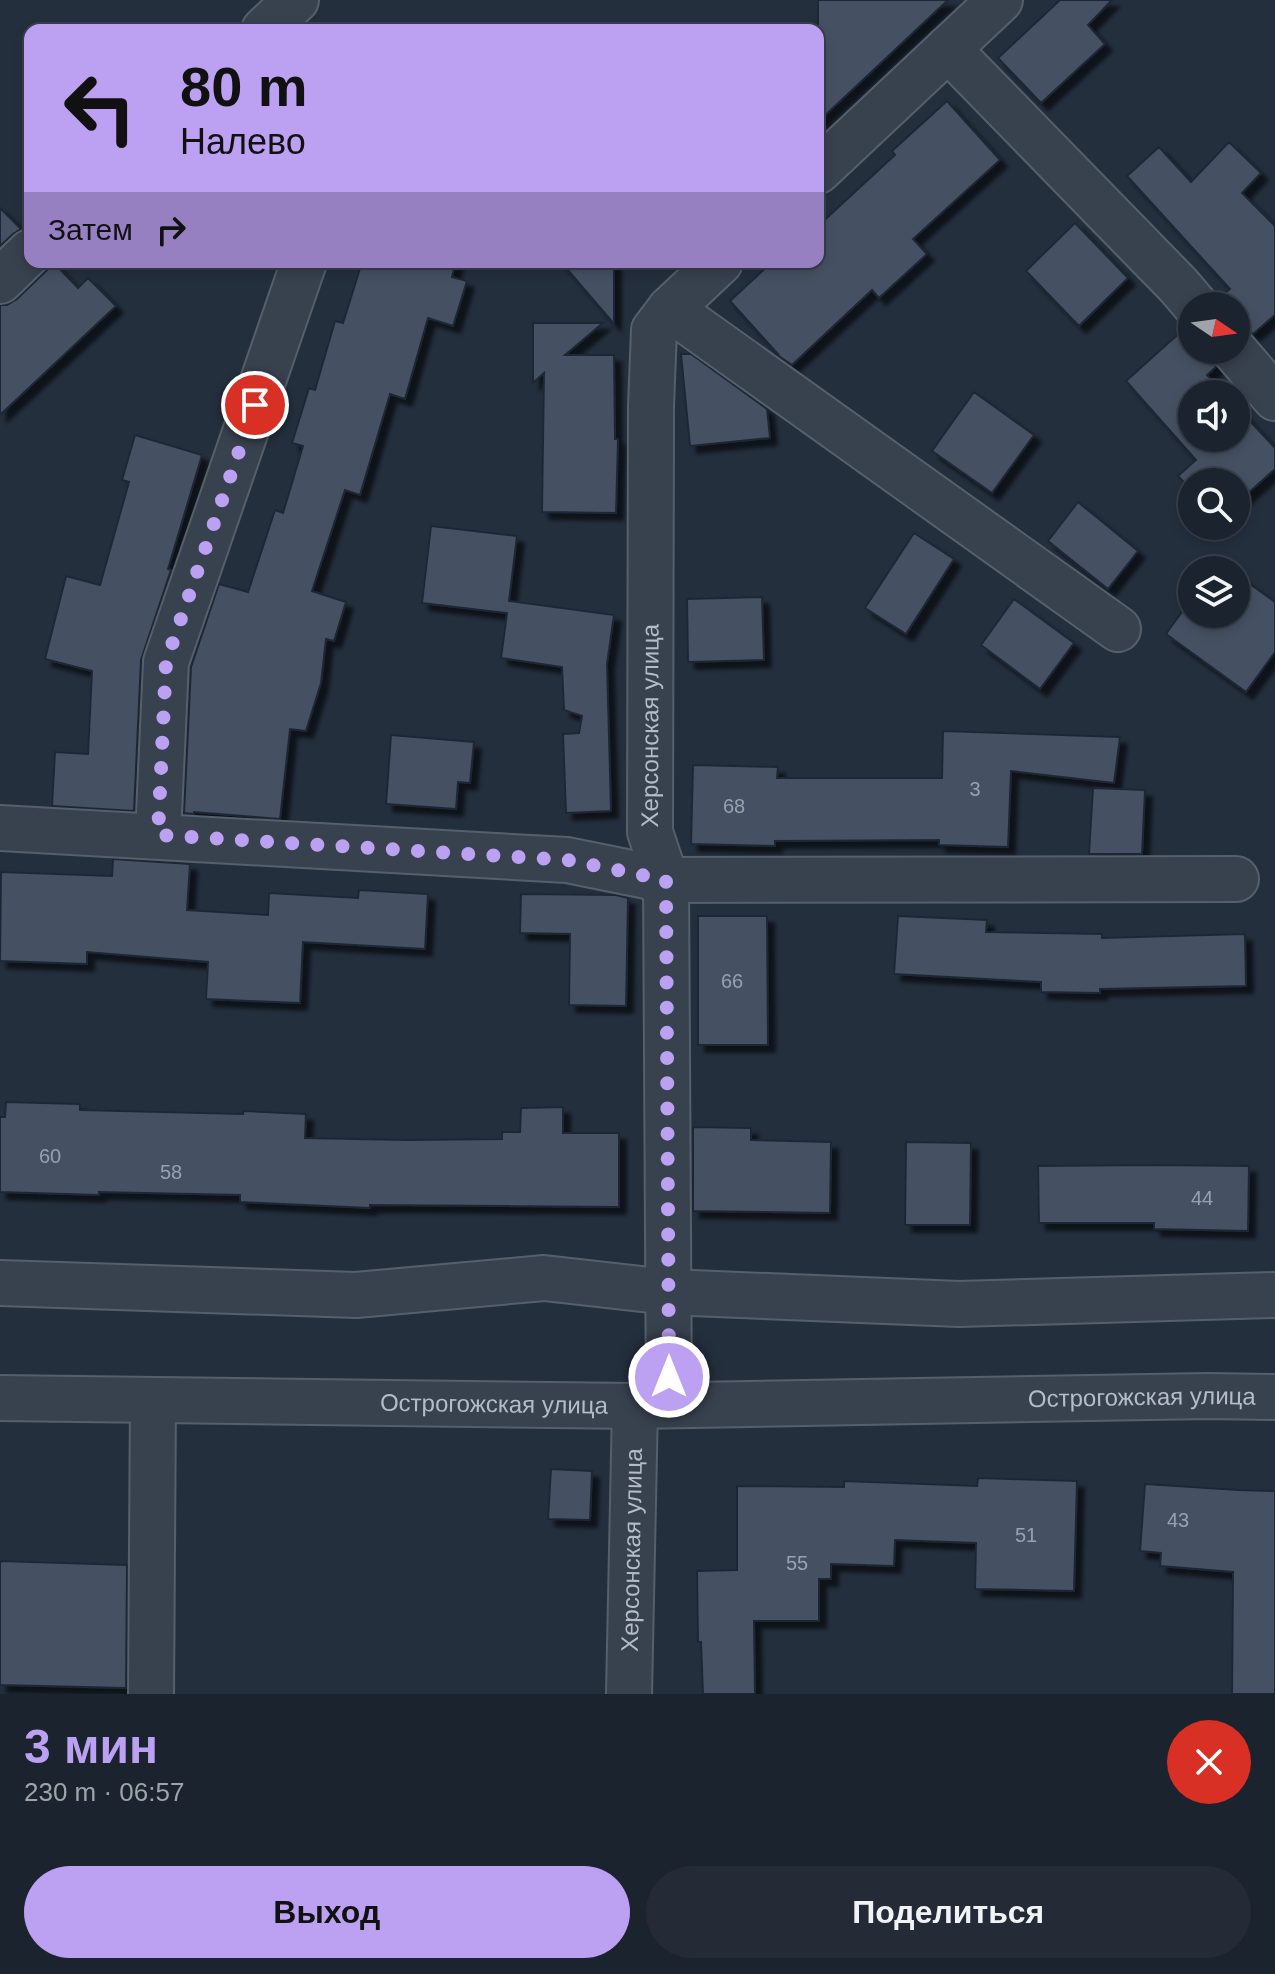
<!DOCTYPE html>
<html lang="ru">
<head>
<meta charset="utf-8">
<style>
	:root { --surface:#1b232e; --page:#242b36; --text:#f1f3f6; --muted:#a0a4aa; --line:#39404a; --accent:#bca0f2 }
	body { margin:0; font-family:Arial,sans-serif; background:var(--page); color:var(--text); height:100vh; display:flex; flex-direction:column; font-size:30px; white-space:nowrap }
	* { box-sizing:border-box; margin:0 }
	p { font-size:26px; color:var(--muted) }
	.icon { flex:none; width:44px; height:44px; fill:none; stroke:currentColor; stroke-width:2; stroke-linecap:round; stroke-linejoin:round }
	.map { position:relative; height:1694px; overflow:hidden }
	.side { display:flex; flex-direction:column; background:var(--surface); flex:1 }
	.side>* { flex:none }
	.hud { position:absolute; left:24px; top:24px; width:800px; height:244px; border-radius:16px; box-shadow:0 4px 12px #0003,0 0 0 2px var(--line); background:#bca0f2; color:#111; overflow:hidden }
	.needle { width:52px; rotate:103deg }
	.buttons { position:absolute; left:1178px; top:292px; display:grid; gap:16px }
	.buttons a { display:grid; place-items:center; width:72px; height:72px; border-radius:50%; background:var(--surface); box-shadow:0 4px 12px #0003,0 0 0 2px var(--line); font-size:40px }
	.pin { position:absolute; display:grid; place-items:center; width:68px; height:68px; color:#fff; margin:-34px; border:4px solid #fff; border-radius:50%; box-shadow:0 2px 8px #0007 }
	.me { position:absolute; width:88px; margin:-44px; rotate:0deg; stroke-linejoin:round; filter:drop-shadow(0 0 6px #0008) }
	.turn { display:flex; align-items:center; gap:28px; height:168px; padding:0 24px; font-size:36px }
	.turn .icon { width:104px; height:104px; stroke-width:2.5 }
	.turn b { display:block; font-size:56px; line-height:68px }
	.then { display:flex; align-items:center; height:76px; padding:0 24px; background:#0003; gap:16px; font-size:30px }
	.round { display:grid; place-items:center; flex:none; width:84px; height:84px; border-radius:42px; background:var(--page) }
	.summary { display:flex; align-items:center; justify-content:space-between; height:136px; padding:0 24px }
	h1 { font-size:48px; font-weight:700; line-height:60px; color:var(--accent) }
	.primary-button { display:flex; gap:16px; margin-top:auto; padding:16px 24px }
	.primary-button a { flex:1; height:92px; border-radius:48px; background:var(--accent); color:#111; font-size:32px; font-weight:700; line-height:92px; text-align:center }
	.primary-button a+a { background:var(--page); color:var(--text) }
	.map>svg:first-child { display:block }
</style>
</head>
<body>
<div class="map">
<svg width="1275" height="1694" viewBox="0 0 1275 1694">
	<defs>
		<filter id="shadow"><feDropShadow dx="7" dy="7" stdDeviation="2" flood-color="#0009"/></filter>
	</defs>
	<rect width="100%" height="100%" fill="#242f3e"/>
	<path fill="#455162" stroke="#1f2835" stroke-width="2" filter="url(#shadow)" d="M 818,0 L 948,0 L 818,122 Z
		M 1060,0 L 1112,0 L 1088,25 L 1105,44 L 1041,103 L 998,58 Z
		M 947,101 L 1000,160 L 913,239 L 927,254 L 879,298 L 872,290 L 792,365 L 776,354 L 778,354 L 730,301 L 772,262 L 818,262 L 818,226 L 895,155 L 892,151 Z
		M 1229,142 L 1261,173 L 1242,193 L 1275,226 L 1275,315 L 1253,334 L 1243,327 L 1236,326 L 1236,306 L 1220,306 L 1219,298 L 1230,289 L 1127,176 L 1159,147 L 1191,182 Z
		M 0,208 L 21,229 L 13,234 L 0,246 Z
		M 1075,223 L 1128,278 L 1079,326 L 1026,271 Z
		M 53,262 L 78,288 L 88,278 L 116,306 L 0,415 L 0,305 L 7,305 L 17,299 L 47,270 Z
		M 362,262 L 456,262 L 452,277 L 467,281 L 453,326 L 428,318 L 405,399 L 390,394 L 360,495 L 345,490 L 312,591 L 346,602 L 334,641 L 326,639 L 321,683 L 306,731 L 290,729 L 280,819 L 194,812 L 194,814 L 184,813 L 191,667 L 219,584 L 248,592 L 275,510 L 283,513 L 303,446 L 292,443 L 309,388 L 315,390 L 335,321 L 343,323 Z
		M 561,262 L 614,262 L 614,324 Z
		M 533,323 L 603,323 L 565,355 L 614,355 L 615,439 L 618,439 L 616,513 L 542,512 L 544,373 L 533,383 Z
		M 1185,328 L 1192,330 L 1192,350 L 1210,350 L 1210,355 L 1216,367 L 1207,375 L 1225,394 L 1192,394 L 1192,438 L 1236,438 L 1236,406 L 1275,448 L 1275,469 L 1236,504 L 1236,482 L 1192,482 L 1192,491 L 1178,476 L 1196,460 L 1126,381 Z
		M 681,354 L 691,354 L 767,409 L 770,438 L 690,446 Z
		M 974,392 L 1034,435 L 992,493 L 932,451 Z
		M 135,435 L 202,455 L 168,569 L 171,570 L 141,660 L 134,811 L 52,806 L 55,752 L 88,754 L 92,671 L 45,659 L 66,576 L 100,585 L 129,482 L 122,480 Z
		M 1078,502 L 1138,551 L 1108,589 L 1048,541 Z
		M 431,526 L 517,536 L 509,601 L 614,615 L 607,664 L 611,811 L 566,813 L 563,734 L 579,733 L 582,716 L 564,710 L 562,667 L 501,658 L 507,613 L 422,603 Z
		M 914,533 L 954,559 L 906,634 L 865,608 Z
		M 1236,574 L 1275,602 L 1275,652 L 1246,692 L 1166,634 L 1192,598 L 1192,614 L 1236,614 Z
		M 762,597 L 764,660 L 688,662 L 687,599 Z
		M 1014,599 L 1074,643 L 1040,689 L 981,645 Z
		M 943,731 L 1120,737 L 1114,783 L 1011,771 L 1008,847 L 939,845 L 939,840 L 775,841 L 775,846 L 691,844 L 693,765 L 778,767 L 777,778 L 942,778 Z
		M 391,735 L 474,742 L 470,783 L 458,782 L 456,809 L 386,804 Z
		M 1093,788 L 1145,790 L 1142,854 L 1089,854 Z
		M 113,859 L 190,864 L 187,910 L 268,915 L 269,893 L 358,898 L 359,890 L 428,894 L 425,949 L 303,942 L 300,1003 L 206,999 L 208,962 L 87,952 L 87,964 L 0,961 L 1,872 L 112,876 Z
		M 521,894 L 616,895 L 628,898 L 626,1006 L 569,1005 L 570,934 L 520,933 Z
		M 698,916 L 767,916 L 768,1045 L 698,1045 Z
		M 898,916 L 987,920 L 986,932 L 1102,934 L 1102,938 L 1245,934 L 1246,986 L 1100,989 L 1100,993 L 1041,992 L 1041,982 L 894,974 Z
		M 6,1102 L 80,1104 L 80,1110 L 243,1114 L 243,1111 L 306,1114 L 305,1138 L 407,1140 L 502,1139 L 502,1132 L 520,1132 L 521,1108 L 563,1107 L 563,1133 L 619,1133 L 619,1207 L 370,1205 L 370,1208 L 240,1202 L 240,1195 L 99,1192 L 99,1195 L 0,1192 L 0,1117 L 5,1117 Z
		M 693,1127 L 751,1128 L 751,1140 L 831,1142 L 830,1213 L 693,1211 Z
		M 906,1142 L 971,1143 L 970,1225 L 905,1225 Z
		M 1155,1165 L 1249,1166 L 1248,1231 L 1154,1229 L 1154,1223 L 1039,1223 L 1038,1166 Z
		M 551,1469 L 592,1471 L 590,1520 L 548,1519 Z
		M 978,1478 L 1077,1481 L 1074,1591 L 975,1589 L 976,1543 L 895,1540 L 894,1566 L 831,1564 L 831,1579 L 819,1579 L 819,1621 L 754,1621 L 755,1694 L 703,1694 L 701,1642 L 698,1642 L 697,1571 L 737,1570 L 737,1486 L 844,1487 L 844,1481 L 977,1486 Z
		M 1145,1484 L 1238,1490 L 1275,1491 L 1275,1694 L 1232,1694 L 1233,1572 L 1160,1566 L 1161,1553 L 1140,1551 Z
		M 0,1561 L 127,1565 L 126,1688 L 0,1685 Z"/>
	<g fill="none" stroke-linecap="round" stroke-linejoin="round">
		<defs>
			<g id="minor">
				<path d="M 264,30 L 296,0"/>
				<path d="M 948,49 L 1179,286 L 1196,306"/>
				<path d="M 818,171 L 1000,0"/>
				<path d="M 0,281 L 30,252"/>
				<path d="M 670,309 L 1118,629"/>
				<path d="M 1234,350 L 1275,398"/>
				<path d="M 0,828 L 567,860 L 666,880 L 1236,879"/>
				<path d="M 158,835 L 166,662 L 304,262"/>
				<path d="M 0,1283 L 356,1295 L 544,1278 L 668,1292 L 959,1304 L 1275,1295"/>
				<path id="s1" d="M 0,1398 L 635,1406 L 1208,1396 L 1275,1397"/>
				<path id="s2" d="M 669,1405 L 666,880 L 650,832 L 651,406 L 654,330 L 670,309 L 720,262"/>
				<path d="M 151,1694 L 153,1400"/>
				<path id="s3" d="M 629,1694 L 635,1406"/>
			</g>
		</defs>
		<use href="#minor" stroke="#565f6c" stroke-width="48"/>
		<use href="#minor" stroke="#38414e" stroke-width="44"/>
	</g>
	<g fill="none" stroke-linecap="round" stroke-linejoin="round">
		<path stroke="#bca0f2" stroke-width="14" stroke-dasharray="0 25.2" d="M 255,405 L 166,662 L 158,835 L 567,860 L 666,880 L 669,1377"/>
	</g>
	<g text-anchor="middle" stroke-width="8" stroke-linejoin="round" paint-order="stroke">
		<g font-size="20" fill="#98a1af">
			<text x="975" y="796">3</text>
			<text x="734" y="813">68</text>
			<text x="732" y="988">66</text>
			<text x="50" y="1163">60</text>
			<text x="171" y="1179">58</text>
			<text x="1202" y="1205">44</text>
			<text x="1178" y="1527">43</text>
			<text x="1026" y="1542">51</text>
			<text x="797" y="1570">55</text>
		</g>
		<g font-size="24" fill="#b4bcc9" stroke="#1d2633">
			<text dy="8" stroke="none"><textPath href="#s2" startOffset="682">Херсонская улица</textPath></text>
			<text dy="8" stroke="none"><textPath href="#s1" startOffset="1142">Острогожская улица</textPath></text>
			<text dy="8" stroke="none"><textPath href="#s1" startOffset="494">Острогожская улица</textPath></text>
			<text dy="8" stroke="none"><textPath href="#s3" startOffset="144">Херсонская улица</textPath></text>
		</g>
	</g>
</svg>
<div class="buttons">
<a><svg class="needle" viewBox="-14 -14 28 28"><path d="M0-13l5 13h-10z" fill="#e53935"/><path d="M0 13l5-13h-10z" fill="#a0a4aa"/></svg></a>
<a><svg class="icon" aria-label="sound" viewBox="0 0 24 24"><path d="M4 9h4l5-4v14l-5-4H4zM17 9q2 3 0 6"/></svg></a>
<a><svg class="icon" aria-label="search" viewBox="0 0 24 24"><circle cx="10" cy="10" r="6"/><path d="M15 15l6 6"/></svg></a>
<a><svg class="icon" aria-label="layers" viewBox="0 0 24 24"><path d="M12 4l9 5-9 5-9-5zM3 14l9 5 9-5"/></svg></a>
</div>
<div class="pin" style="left:255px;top:405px;background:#d93025"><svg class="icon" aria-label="arrive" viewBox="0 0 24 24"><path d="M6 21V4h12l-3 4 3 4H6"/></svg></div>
<svg class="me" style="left:669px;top:1377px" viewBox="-20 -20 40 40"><circle r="17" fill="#bca0f2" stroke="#fff" stroke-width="3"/><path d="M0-11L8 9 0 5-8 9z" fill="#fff"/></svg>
<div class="hud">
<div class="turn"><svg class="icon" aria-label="left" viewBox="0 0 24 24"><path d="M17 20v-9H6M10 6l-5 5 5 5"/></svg><div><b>80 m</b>Налево</div></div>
<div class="then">Затем<svg class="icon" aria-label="right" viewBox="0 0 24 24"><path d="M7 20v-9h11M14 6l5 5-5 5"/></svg></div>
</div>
</div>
<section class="side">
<div class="summary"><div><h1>3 мин</h1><p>230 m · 06:57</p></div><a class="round" style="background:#d93025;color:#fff"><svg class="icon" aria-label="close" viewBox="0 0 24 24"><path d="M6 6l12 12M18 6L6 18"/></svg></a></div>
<div class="primary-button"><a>Выход</a><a>Поделиться</a></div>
</section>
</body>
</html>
